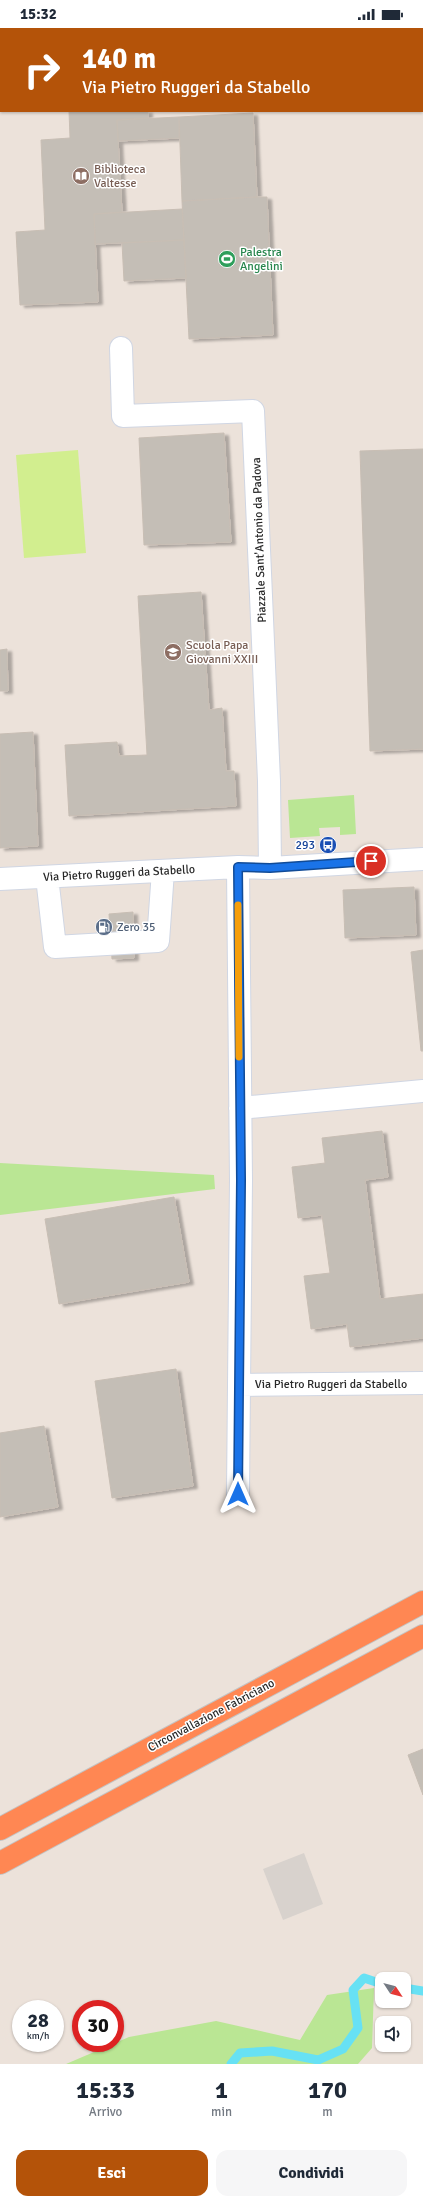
<!DOCTYPE html>
<html lang="it">
<head>
<meta charset="utf-8">
<style>
	:root { --surface:#fff; --page:#f6f6f7; --text:#1f2937; --muted:#747a83; --accent:#b45309 }
	body { margin:0; font-family:Signika,sans-serif; background:var(--page); color:var(--text); height:100vh; display:flex; flex-direction:column; font-size:15px; white-space:nowrap }
	* { box-sizing:border-box; margin:0 }
	p { font-size:13px; color:var(--muted) }
	.icon { flex:none; width:22px; height:22px; fill:none; stroke:currentColor; stroke-width:2; stroke-linecap:round; stroke-linejoin:round }
	.map { position:relative; height:2036px; overflow:hidden }
	.drawer { display:flex; flex-direction:column; background:var(--surface); flex:1 }
	.drawer>* { flex:none }
	.hud { position:absolute; left:0px; top:0px; width:423px; height:84px; box-shadow:0 1px 3px #0004; background:#b45309; color:#fff; overflow:hidden }
	.needle { width:26px; rotate:126deg }
	.fabs { position:absolute; left:375px; top:1944px; display:grid; gap:8px }
	.fabs a { display:grid; place-items:center; width:36px; height:36px; border-radius:8px; background:var(--surface); box-shadow:0 1px 3px #0004; font-size:20px }
	.speed { position:absolute; left:12px; top:1972px; display:flex; gap:8px; font-size:20px; font-weight:700; text-align:center }
	.speed>* { display:grid; place-content:center; width:52px; height:52px; border-radius:50%; background:var(--surface); box-shadow:0 1px 3px #0004; line-height:1 }
	.speed small { font-size:10px; font-weight:400 }
	.speed .limit { border:6px solid #d22; background:#fff; color:#111 }
	.pin { position:absolute; display:grid; place-items:center; width:34px; height:34px; color:#fff; margin:-17px; border:2px solid #fff; border-radius:50%; box-shadow:0 1px 4px #0007 }
	.me { position:absolute; width:44px; margin:-22px; rotate:0deg; stroke-linejoin:round; filter:drop-shadow(0 0 3px #0008) }
	.turn { display:flex; align-items:center; gap:14px; height:84px; padding:0 16px; font-size:18px }
	.turn .icon { width:52px; height:52px; stroke-width:2.5 }
	.turn b { display:block; font-size:28px; line-height:34px }
	.eta { display:flex; justify-content:space-evenly; align-items:center; height:68px; text-align:center }
	.eta b { font-size:24px; font-weight:800; line-height:28px }
	.button { display:flex; gap:8px; margin-top:auto; padding:8px 16px }
	.button a { flex:1; height:46px; border-radius:12px; background:var(--accent); color:#fff; font-size:16px; font-weight:800; line-height:46px; text-align:center }
	.button a+a { background:var(--page); color:var(--text) }
	.status { display:flex; justify-content:space-between; align-items:center; height:28px; padding:0 20px; background:var(--surface); direction:ltr }
	.status svg { height:11px; fill:currentColor }
	.map>svg:first-child { display:block }
</style>
</head>
<body>
<div class="status"><b>15:32</b><svg viewBox="0 0 49 12"><path d="M0 12V9h3v3zM5 12V6h3v6zM10 12V3h3v9zM15 12V0h3v12zM26 1h20v11H26zM47 4h2v5h-2z"/></svg></div>
<div class="map">
<svg width="423" height="2036" viewBox="0 0 423 2036">
	<defs>
		<filter id="shadow"><feDropShadow dx="4.5" dy="2.5" stdDeviation="1" flood-color="#0004"/></filter>
	</defs>
	<rect width="100%" height="100%" fill="#ece2da"/>
	<path fill="#bae694" d="M 354,767 L 356,806 L 340,807 L 340,799 L 319,800 L 320,808 L 290,810 L 288,772 Z
		M 0,1135 L 214,1147 L 215,1161 L 0,1187 Z
		M 374,1960 L 372,2020 L 358,2036 L 66,2036 L 129,2009 L 216,1993 L 300,2012 L 327,1967 Z"/>
	<path fill="#d2ee8f" d="M 78,422 L 86,525 L 24,530 L 16,427 Z"/>
	<path fill="#d8d2cd" d="M 304,1825 L 323,1876 L 283,1892 L 263,1841 Z"/>
	<g fill="none" stroke-linecap="round" stroke-linejoin="round">
		<path stroke="#67e1f4" stroke-width="9" d="M 404,1960 L 423,1963
			M 231,2036 L 240,2025 L 272,2023 L 318,2032 L 343,2021 L 358,2000 L 353,1962 L 364,1950 L 382,1956"/>
	</g>
	<path fill="#c4beb6" stroke="#c8beb4" filter="url(#shadow)" d="M 69,83 L 148,83 L 148,90 L 117,92 L 122,184 L 94,186 L 98,274 L 20,277 L 16,204 L 45,202 L 41,112 L 70,110 Z
		M 253,85 L 257,169 L 182,173 L 179,89 Z
		M 179,89 L 179,110 L 118,113 L 117,92 Z
		M 257,169 L 267,169 L 273,307 L 189,311 L 182,173 Z
		M 182,181 L 184,212 L 95,216 L 94,186 Z
		M 184,212 L 186,250 L 124,253 L 122,215 Z
		M 224,405 L 231,514 L 144,517 L 139,410 Z
		M 423,421 L 423,721 L 370,723 L 360,423 Z
		M 201,564 L 209,682 L 222,680 L 226,743 L 234,743 L 236,778 L 69,788 L 65,717 L 117,714 L 119,728 L 147,727 L 138,568 Z
		M 7,621 L 8,663 L 0,663 L 0,622 Z
		M 33,704 L 38,818 L 0,820 L 0,706 Z
		M 414,859 L 416,907 L 345,910 L 343,862 Z
		M 133,884 L 134,930 L 112,931 L 109,886 Z
		M 423,922 L 423,1023 L 421,1023 L 411,924 Z
		M 382,1103 L 388,1149 L 365,1152 L 380,1271 L 423,1266 L 423,1310 L 350,1319 L 347,1296 L 311,1301 L 304,1248 L 330,1245 L 322,1187 L 298,1190 L 292,1139 L 325,1135 L 322,1110 Z
		M 174,1169 L 189,1254 L 59,1276 L 45,1191 Z
		M 176,1341 L 193,1458 L 112,1470 L 95,1353 Z
		M 44,1398 L 58,1479 L 0,1489 L 0,1405 Z
		M 423,1721 L 423,1767 L 408,1727 Z"/>
	<g fill="none" stroke-linecap="round" stroke-linejoin="round">
		<defs>
			<path id="minor" d="M 121,320 L 123,388 L 253,383 L 269,753 L 270,840
				M 238,839 L 241,1152 L 239,1357 L 423,1355
				M 47,849 L 55,919 L 158,913 L 163,843
				M 0,851 L 238,839 L 270,840 L 423,831
				M 240,1080 L 423,1063
				M 238,1466 L 239,1357"/>
			<path id="highway" d="M 0,1801 L 423,1574
				M 0,1835 L 423,1608"/>
		</defs>
		<use href="#minor" stroke="#d0d6e3" stroke-width="24"/>
		<use href="#highway" stroke="#c3c3c3" stroke-width="24"/>
		<use href="#minor" stroke="#fff" stroke-width="22"/>
		<use href="#highway" stroke="#ff8753" stroke-width="22"/>
	</g>
	<g fill="none" stroke-linecap="round" stroke-linejoin="round">
		<defs>
			<path id="route" d="M 238,1466 L 241,1152 L 238,839 L 270,840 L 371,833"/>
		</defs>
		<use href="#route" stroke="#114b97" stroke-width="10"/>
		<use href="#route" stroke="#1a73e8" stroke-width="7"/>
		<path stroke="#f59e0b" stroke-width="7" d="M 238,877 L 239,1029"/>
	</g>
	<defs>
		<symbol id="library-disc" viewBox="-11 -11 22 22"><circle r="9.5" fill="#8d6e63" stroke="#fff"/><path d="M-6-4Q-3-5.5-.7-3.5V5Q-3 3-6 4ZM6-4Q3-5.5 .7-3.5V5Q3 3 6 4Z" fill="#fff"/></symbol>
		<symbol id="stadium-disc" viewBox="-11 -11 22 22"><circle r="9.5" fill="#2e9e5b" stroke="#fff"/><path d="M0-5a6.5 5 0 1 0 0 10a6.5 5 0 1 0 0-10ZM-3.5-1.8h7v3.6h-7Z" fill="#fff"/></symbol>
		<symbol id="school-disc" viewBox="-11 -11 22 22"><circle r="9.5" fill="#8d6e63" stroke="#fff"/><path d="M0-5L7-2L0 1L-7-2ZM-4 1L0 2.5L4 1V4Q0 6-4 4Z" fill="#fff"/></symbol>
		<symbol id="bus-disc" viewBox="-11 -11 22 22"><circle r="9.5" fill="#1a4fb4" stroke="#fff"/><path d="M-5-6H5V4H4V6H2V4H-2V6H-4V4H-5ZM-3.5-4V0h7V-4ZM-3.5 1.2v1.5H-2V1.2ZM2 1.2v1.5H3.5V1.2Z" fill="#fff"/></symbol>
		<symbol id="fuel-disc" viewBox="-11 -11 22 22"><circle r="9.5" fill="#5c6f8a" stroke="#fff"/><path d="M-5.5-6h7V0h2V4h1.3V-2.5L3-4.5l.8-.8L6-3V5H2.5V1h-1V6h-7ZM-4.2-4.7v3.2H.2V-4.7Z" fill="#fff"/></symbol>
	</defs>
	<g fill-rule="evenodd">
		<use href="#library-disc" x="71" y="138" width="20" height="20"/>
		<use href="#stadium-disc" x="217" y="221" width="20" height="20"/>
		<use href="#school-disc" x="163" y="614" width="20" height="20"/>
		<use href="#bus-disc" x="318" y="807" width="20" height="20"/>
		<use href="#fuel-disc" x="94" y="889" width="20" height="20"/>
	</g>
	<g text-anchor="middle" stroke-width="3" stroke-linejoin="round" paint-order="stroke">
		<g font-size="12" fill="#785e54" stroke="#fff" text-anchor="start">
			<text x="94" y="145">Biblioteca<tspan x="94" dy="14">Valtesse</tspan></text>
			<text x="186" y="621">Scuola Papa<tspan x="186" dy="14">Giovanni XXIII</tspan></text>
		</g>
		<g font-size="12" fill="#27864d" stroke="#fff" text-anchor="start">
			<text x="240" y="228">Palestra<tspan x="240" dy="14">Angelini</tspan></text>
		</g>
		<g font-size="12" fill="#292929" stroke="#fff">
			<text transform="translate(259 512) rotate(-92)" y="4">Piazzale Sant'Antonio da Padova</text>
			<text transform="translate(119 845) rotate(-3)" y="4">Via Pietro Ruggeri da Stabello</text>
			<text x="331" y="1360">Via Pietro Ruggeri da Stabello</text>
			<text transform="translate(211 1687) rotate(-28)" y="4">Circonvallazione Fabriciano</text>
		</g>
		<g font-size="12" fill="#164399" stroke="#fff" text-anchor="end">
			<text x="315" y="821">293</text>
		</g>
		<g font-size="12" fill="#4e5e75" stroke="#fff" text-anchor="start">
			<text x="117" y="903">Zero 35</text>
		</g>
	</g>
</svg>
<div class="fabs">
<a><svg class="needle" viewBox="-14 -14 28 28"><path d="M0-13l5 13h-10z" fill="#e53935"/><path d="M0 13l5-13h-10z" fill="#747a83"/></svg></a>
<a><svg class="icon" aria-label="sound" viewBox="0 0 24 24"><path d="M4 9h4l5-4v14l-5-4H4zM17 9q2 3 0 6"/></svg></a>
</div>
<div class="speed"><div>28<small>km/h</small></div><div class="limit">30</div></div>
<div class="pin" style="left:371px;top:833px;background:#d93025"><svg class="icon" aria-label="arrive" viewBox="0 0 24 24"><path d="M6 21V4h12l-3 4 3 4H6"/></svg></div>
<svg class="me" style="left:238px;top:1466px" viewBox="-20 -20 40 40"><path d="M0-17L14 15 0 8-14 15z" fill="#1a73e8" stroke="#fff" stroke-width="4"/></svg>
<div class="hud">
<div class="turn"><svg class="icon" aria-label="right" viewBox="0 0 24 24"><path d="M7 20v-9h11M14 6l5 5-5 5"/></svg><div><b>140 m</b>Via Pietro Ruggeri da Stabello</div></div>
</div>
</div>
<section class="drawer">
<div class="eta">
<div><b>15:33</b><p>Arrivo</p></div>
<div><b>1</b><p>min</p></div>
<div><b>170</b><p>m</p></div>
</div>
<div class="button"><a>Esci</a><a>Condividi</a></div>
</section>
</body>
</html>
